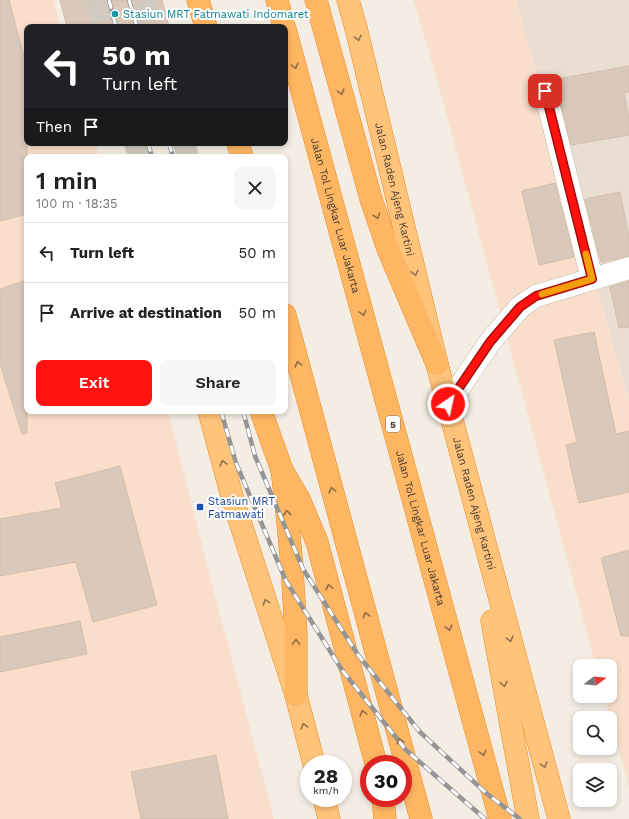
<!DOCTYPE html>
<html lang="en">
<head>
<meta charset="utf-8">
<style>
	:root { --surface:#fff; --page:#f6f6f6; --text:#222; --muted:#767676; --line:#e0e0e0; --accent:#ff120f }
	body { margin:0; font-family:"Work Sans",sans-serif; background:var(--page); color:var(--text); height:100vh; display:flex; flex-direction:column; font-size:15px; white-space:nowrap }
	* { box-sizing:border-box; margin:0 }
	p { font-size:13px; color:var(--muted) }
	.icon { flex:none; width:22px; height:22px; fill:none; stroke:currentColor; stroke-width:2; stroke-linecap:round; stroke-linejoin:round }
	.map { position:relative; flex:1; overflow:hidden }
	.sheet { position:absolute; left:24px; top:154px; width:264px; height:260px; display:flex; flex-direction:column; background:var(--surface); border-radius:8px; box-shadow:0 2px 6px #0003 }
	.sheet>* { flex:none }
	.guide { position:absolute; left:24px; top:24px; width:264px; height:122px; border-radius:8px; box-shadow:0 2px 6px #0003; background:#202124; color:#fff; overflow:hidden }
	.needle { width:26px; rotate:74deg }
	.fabs { position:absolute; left:573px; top:659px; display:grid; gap:8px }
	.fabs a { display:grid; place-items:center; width:44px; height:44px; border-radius:8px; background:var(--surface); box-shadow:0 2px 6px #0003; font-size:20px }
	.speed { position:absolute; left:300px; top:755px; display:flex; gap:8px; font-size:20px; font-weight:700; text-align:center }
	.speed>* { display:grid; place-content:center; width:52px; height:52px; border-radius:50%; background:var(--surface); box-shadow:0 2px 6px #0003; line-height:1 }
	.speed small { font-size:10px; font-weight:400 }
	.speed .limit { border:6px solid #d22; background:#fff; color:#111 }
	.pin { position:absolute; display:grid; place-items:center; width:34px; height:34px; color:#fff; margin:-17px; border-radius:8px; box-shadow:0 2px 6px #0006 }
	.me { position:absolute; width:44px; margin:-22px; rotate:34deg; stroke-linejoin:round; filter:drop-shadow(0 0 3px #0008) }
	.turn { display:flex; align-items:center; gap:14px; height:84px; padding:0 12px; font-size:18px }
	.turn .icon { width:52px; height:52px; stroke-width:2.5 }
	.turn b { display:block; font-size:28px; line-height:34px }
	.then { display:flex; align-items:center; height:38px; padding:0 12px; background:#0003; gap:8px; font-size:15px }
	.round { display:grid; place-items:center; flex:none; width:42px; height:42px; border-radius:8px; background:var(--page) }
	.head { display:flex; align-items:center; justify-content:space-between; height:68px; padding:0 12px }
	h1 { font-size:24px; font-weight:600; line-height:30px }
	.action { display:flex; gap:8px; margin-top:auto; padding:8px 12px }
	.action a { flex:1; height:46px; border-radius:8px; background:var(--accent); color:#fff; font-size:16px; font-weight:600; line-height:46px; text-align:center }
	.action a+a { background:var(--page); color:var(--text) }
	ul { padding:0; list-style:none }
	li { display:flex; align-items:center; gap:12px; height:60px; padding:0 12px; border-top:1px solid var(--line) }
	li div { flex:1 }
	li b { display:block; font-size:15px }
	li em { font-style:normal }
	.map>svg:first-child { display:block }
</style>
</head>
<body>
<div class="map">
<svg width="629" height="819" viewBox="0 0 629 819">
	<rect width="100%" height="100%" fill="#f4ede3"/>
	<path fill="#e9ded1" d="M 516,0 L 629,0 L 629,401 Z"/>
	<path fill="#f9dfcb" d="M 0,0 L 53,0 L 61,27 L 27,27 L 27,143 L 95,143 L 99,157 L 27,157 L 27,411 L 168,411 L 212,584 L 274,819 L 0,819 Z
		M 413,0 L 516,0 L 629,401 L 629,787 L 604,696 L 610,696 L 610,666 L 596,666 L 433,65 Z"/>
	<path fill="#dac9ba" stroke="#d2bdaa" d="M 0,0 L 9,0 L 27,68 L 27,214 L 0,221 Z
		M 60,0 L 162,0 L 169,27 L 67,27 Z
		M 629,66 L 629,92 L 624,93 L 629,119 L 629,135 L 571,145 L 557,88 L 552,80 Z
		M 555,183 L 574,257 L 539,265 L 522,191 Z
		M 620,192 L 629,237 L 629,256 L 601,262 L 585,199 Z
		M 27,280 L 27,433 L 22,434 L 0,364 L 0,289 Z
		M 629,281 L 629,327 L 619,328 L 610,287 Z
		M 594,332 L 616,434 L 629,431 L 629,492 L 579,503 L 566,445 L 577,442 L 554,340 Z
		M 120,466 L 157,605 L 93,622 L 76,562 L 0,576 L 0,519 L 62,508 L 55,483 Z
		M 629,550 L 629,636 L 621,636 L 601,558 Z
		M 80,621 L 87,654 L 0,672 L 0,637 Z
		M 216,755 L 228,819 L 141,819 L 131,772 Z"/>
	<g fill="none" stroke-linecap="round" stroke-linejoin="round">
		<path stroke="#d1cac0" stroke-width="22" stroke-dasharray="22 11" stroke-linecap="butt" d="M 96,0 L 103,27
			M 135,143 L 139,157"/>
		<path stroke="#d1cac0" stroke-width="22" stroke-dasharray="22 11" stroke-linecap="butt" d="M 145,0 L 152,27
			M 184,143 L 188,157"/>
		<defs>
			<path id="minor" d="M 545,91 L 592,279
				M 448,404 L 490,342 L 520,307 L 536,296 L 629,268"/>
			<g id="trunk">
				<path id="s1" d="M 348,0 L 356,28 L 437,364 L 559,819"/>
				<path d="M 209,411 L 233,500 L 296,695 L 314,764"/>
				<path d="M 492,621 L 528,819"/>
				<path d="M 324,798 L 329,819"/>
			</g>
			<g id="motorway">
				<path d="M 198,0 L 206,27"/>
				<path d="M 277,0 L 284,27"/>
				<path d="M 316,0 L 371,199 L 388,249 L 437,364"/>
				<path id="s2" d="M 285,29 L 500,819"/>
				<path d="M 238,143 L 242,157"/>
				<path d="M 285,315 L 421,819"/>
				<path d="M 261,411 L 282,470 L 286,503 L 292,567 L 296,635 L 296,695"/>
				<path d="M 282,470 L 299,499 L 317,542 L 376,764"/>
				<path d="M 383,798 L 385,819"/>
			</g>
		</defs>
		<use href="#minor" stroke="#c3b6a8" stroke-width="23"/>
		<use href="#trunk" stroke="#f08822" stroke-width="23"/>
		<use href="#motorway" stroke="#f08822" stroke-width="23"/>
		<use href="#minor" stroke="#fff" stroke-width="22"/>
		<use href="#trunk" stroke="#ffc47a" stroke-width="22"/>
		<use href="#motorway" stroke="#ffb663" stroke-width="22"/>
		<defs>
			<path id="rail" d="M 109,0 L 116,27
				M 129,0 L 137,27
				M 148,143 L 152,157
				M 169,143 L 173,157
				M 221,411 L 236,463 L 286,581 L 342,670 L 406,750 L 485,819
				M 243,411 L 255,456 L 303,569 L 358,655 L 420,732 L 486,793 L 520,819"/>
		</defs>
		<use href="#rail" stroke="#959595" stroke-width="4.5"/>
		<use href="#rail" stroke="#fff" stroke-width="3" stroke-dasharray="9" stroke-linecap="butt"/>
	</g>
	<defs><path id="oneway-chevron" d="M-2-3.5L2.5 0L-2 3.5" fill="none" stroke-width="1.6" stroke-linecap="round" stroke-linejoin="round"/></defs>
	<g stroke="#91724f">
		<use href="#oneway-chevron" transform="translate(358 38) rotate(77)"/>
		<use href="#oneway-chevron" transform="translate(415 273) rotate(77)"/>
		<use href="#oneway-chevron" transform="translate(223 463) rotate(-105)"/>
		<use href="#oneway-chevron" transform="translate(266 602) rotate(-108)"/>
		<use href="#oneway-chevron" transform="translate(510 639) rotate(75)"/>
		<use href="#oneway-chevron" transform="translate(504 684) rotate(80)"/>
		<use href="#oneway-chevron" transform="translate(304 726) rotate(-105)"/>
		<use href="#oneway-chevron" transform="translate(544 765) rotate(75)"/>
	</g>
	<g stroke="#916d46">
		<use href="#oneway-chevron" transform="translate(295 66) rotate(75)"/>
		<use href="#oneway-chevron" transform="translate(341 92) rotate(75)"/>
		<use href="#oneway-chevron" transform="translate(377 216) rotate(71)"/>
		<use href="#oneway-chevron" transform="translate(363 313) rotate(75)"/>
		<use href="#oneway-chevron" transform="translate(298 364) rotate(-105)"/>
		<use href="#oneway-chevron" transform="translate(332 490) rotate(-105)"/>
		<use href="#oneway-chevron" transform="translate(287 513) rotate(-96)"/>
		<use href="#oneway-chevron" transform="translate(329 587) rotate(-104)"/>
		<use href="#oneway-chevron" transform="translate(366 615) rotate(-105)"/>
		<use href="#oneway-chevron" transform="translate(449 628) rotate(75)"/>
		<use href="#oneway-chevron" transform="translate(296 642) rotate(-90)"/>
		<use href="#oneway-chevron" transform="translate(363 713) rotate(-105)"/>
		<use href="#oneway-chevron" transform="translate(400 741) rotate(-105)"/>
		<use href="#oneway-chevron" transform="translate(483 753) rotate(75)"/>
	</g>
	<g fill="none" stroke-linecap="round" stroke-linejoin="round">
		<defs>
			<path id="route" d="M 448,404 L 490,342 L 520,307 L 536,296 L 592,279 L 545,91"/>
		</defs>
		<use href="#route" stroke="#a60c0a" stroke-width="10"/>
		<use href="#route" stroke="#ff120f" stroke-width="7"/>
		<path stroke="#f59e0b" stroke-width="7" d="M 542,294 L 592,279 L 586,254"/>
	</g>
	<circle fill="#0f9aa8" stroke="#fff" stroke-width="1.5" cx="115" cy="14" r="4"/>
	<rect fill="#1a4fb4" stroke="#fff" stroke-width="1.5" x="196" y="503" width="8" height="8" rx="2"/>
	<g text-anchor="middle" stroke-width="4" stroke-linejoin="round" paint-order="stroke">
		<rect fill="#fff" stroke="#7e7670" stroke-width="1" x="386" y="416" width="14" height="16" rx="3"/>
		<g font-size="10" font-weight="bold" fill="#473c33">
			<text x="393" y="428">5</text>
		</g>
		<g font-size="11" fill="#0d838f" stroke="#fff" text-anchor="start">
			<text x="123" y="18">Stasiun MRT Fatmawati Indomaret</text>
		</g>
		<g font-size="11" fill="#473c33" stroke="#fff">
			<text dy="4" stroke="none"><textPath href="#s1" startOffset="195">Jalan Raden Ajeng Kartini</textPath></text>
			<text dy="4" stroke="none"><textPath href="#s2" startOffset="193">Jalan Tol Lingkar Luar Jakarta</textPath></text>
			<text dy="4" stroke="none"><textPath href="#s1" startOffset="519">Jalan Raden Ajeng Kartini</textPath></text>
			<text dy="4" stroke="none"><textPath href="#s2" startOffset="517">Jalan Tol Lingkar Luar Jakarta</textPath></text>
		</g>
		<g font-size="11" fill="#164399" stroke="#fff" text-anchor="start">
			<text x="208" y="505">Stasiun MRT<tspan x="208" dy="13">Fatmawati</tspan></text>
		</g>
	</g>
</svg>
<div class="fabs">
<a><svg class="needle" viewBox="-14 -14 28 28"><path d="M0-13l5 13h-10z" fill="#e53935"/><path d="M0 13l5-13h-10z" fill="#767676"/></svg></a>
<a><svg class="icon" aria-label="search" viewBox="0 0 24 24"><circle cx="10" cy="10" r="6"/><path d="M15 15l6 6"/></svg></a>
<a><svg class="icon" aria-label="layers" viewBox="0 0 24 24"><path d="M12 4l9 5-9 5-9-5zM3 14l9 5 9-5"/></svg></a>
</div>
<div class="speed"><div>28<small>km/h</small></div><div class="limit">30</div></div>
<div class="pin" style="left:545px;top:91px;background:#d93025"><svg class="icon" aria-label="arrive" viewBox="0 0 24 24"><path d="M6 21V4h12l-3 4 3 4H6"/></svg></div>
<svg class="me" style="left:448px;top:404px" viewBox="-20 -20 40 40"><circle r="17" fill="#ff120f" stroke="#fff" stroke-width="3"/><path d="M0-11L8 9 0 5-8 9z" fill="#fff"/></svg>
<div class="guide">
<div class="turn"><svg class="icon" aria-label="left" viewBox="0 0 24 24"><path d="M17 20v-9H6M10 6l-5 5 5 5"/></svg><div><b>50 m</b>Turn left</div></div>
<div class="then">Then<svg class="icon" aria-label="arrive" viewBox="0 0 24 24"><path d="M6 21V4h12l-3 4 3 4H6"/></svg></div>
</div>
<section class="sheet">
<div class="head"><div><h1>1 min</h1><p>100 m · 18:35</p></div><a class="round"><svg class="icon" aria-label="close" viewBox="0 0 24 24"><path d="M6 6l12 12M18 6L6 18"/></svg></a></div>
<ul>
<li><svg class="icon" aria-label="left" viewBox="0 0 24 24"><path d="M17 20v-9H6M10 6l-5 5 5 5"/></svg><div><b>Turn left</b></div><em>50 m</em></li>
<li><svg class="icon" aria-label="arrive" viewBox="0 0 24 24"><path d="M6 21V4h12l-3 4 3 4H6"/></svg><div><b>Arrive at destination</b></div><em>50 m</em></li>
</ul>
<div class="action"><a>Exit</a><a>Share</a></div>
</section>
</div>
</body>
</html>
